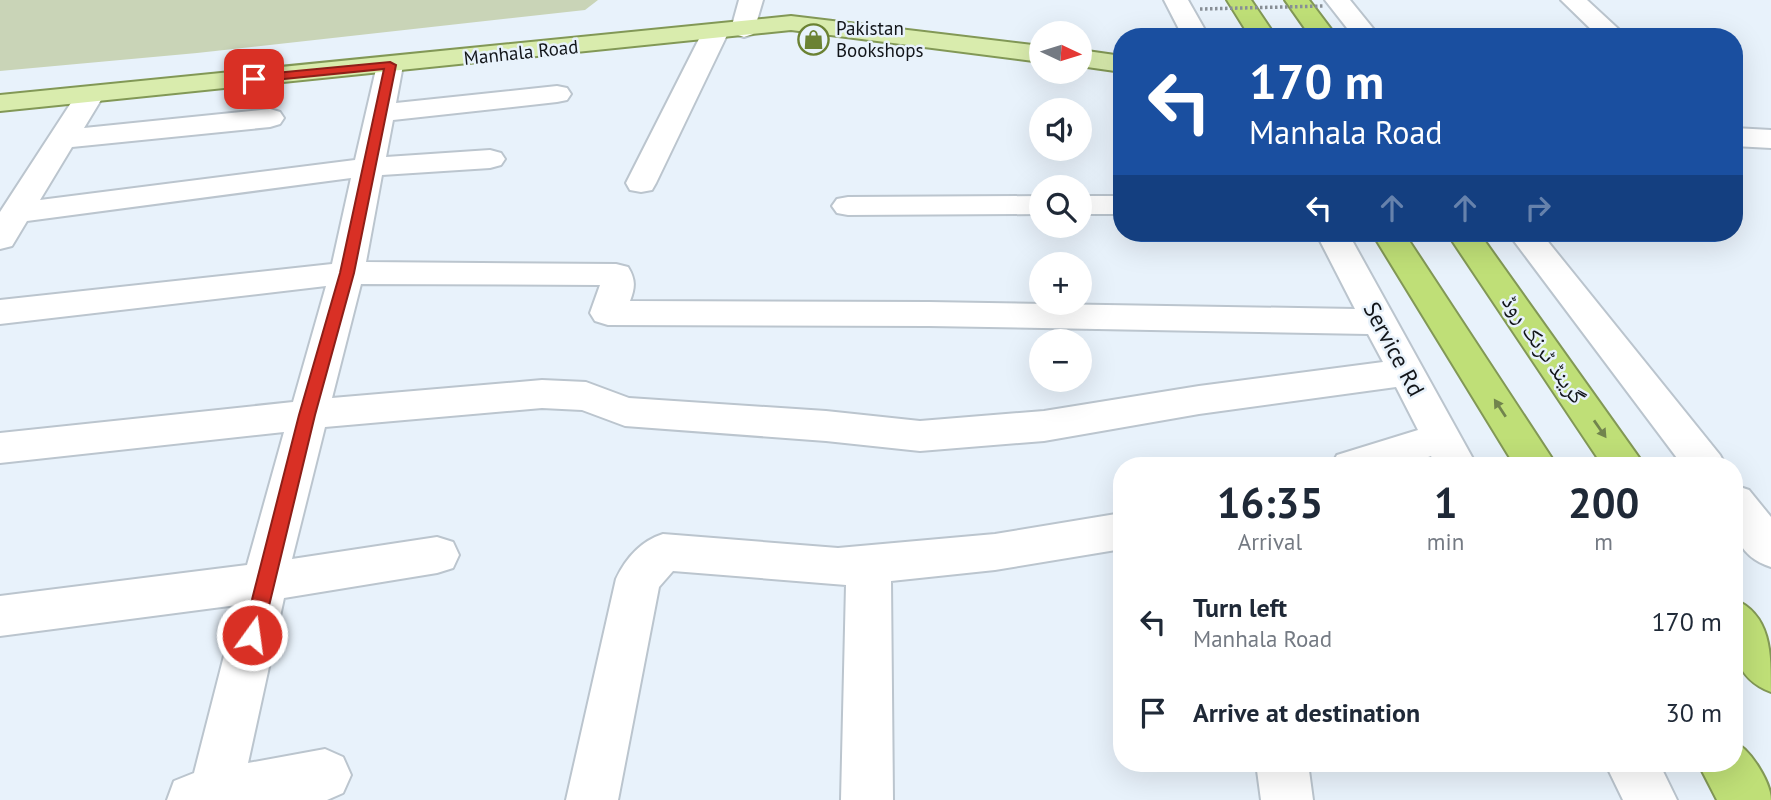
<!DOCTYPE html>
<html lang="en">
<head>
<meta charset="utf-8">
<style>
	:root { --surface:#fff; --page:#f6f6f7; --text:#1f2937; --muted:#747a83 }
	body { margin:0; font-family:"PT Sans","Noto Naskh Arabic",sans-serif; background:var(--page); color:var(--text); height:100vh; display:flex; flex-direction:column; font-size:26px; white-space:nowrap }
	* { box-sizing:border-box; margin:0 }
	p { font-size:23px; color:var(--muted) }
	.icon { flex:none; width:38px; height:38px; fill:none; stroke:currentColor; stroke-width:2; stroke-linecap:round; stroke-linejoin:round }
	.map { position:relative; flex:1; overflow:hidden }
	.drawer { position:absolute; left:1113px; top:457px; width:630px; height:315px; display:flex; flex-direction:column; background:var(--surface); border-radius:28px; box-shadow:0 7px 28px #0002 }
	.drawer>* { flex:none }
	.top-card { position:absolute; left:1113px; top:28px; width:630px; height:214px; border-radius:28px; box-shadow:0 7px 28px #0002; background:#1a4fa0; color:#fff; overflow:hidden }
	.needle { width:46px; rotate:94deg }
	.buttons { position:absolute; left:1029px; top:21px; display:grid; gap:14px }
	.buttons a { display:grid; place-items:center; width:63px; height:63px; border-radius:50%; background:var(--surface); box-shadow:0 7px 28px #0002; font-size:35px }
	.pin { position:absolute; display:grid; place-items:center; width:60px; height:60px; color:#fff; margin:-30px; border-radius:14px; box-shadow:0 4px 10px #0006 }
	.me { position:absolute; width:77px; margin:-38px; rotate:14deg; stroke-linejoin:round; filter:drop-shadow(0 0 5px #0008) }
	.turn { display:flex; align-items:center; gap:24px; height:147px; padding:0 21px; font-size:32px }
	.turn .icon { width:91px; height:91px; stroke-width:2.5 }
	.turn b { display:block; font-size:49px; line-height:60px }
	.lanes { display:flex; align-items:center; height:66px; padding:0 21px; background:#0003; justify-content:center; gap:35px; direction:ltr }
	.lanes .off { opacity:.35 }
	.eta { display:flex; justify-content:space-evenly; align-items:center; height:119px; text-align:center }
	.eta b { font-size:42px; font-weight:800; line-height:49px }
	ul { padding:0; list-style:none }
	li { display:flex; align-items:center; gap:21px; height:91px; padding:0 21px }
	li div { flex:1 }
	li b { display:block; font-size:26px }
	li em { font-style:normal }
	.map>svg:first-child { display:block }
</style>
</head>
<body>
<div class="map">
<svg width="1771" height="800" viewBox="0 0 1771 800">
	<rect width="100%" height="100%" fill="#e8f2fb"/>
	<path fill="#c9d4b7" d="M 0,0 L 598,0 L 585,10 L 197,53 L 0,71 Z"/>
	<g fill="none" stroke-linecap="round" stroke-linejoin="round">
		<defs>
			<path id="minor" d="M 739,0 L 763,0 L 753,34 L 744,37 L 735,34 L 731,29 Z
				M 1164,0 L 1188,0 L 1209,37 L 1183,37 Z
				M 1325,0 L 1350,0 L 1380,37 L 1354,37 Z
				M 1561,0 L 1587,0 L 1627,37 L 1599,37 Z
				M 715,25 L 724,28 L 728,33 L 656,183 L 652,190 L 641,192 L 630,190 L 626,183 L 702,33 L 706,28 Z
				M 390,57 L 399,59 L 403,65 L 396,103 L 557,86 L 567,88 L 571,94 L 567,100 L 557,102 L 393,120 L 386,157 L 490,150 L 501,153 L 505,159 L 501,165 L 490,168 L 382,175 L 366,262 L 616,264 L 628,267 C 636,280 635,288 630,301 L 929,302 L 1355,309 L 1316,233 L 1348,233 L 1477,466 L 1436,466 L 1431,456 L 1402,466 L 1331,466 L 1337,455 L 1418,430 L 1396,387 L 1199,414 L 1044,441 L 920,451 L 826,441 L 625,426 L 582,410 L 542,408 L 325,427 L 292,559 L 437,537 L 453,542 L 459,555 L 453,568 L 437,573 L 284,598 L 248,763 L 325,749 L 343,757 L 351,775 L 343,793 L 327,800 L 167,800 L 174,781 L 194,773 L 237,605 L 0,636 L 0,596 L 247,565 L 284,432 L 0,463 L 0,433 L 293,402 L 326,286 L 0,324 L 0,300 L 332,264 L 351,178 L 27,221 L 12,246 L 0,249 L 0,212 L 80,89 L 90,87 L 100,89 L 104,95 L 84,128 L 270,109 L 280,112 L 284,118 L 280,124 L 270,127 L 72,147 L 40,200 L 355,160 L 377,65 L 381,59 ZM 361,284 L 600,285 L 590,313 L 595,321 L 608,325 L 929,326 L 1368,334 L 1383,362 L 1199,386 L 1044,411 L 920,421 L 826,411 L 629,398 L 586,382 L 542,380 L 332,398 Z
				M 1734,128 L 1771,130 L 1771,148 L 1734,146 Z
				M 1041,196 L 1041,214 L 848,215 L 837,213 L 832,206 L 837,199 L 848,197 Z
				M 1080,196 L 1122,196 L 1122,214 L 1080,214 Z
				M 1508,233 L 1541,233 L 1720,455 L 1726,466 L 1683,466 Z
				M 1734,485 L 1749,490 L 1771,517 L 1771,567 C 1729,553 1734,522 1734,485 Z
				M 1122,513 L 1122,549 L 995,570 L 891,581 L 893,800 L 841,800 L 846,585 L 673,571 L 659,587 L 618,800 L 566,800 L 616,579 C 626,558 641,541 663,534 L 838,548 L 995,534 Z
				M 1256,763 L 1308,763 L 1313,800 L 1261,800 Z
				M 1605,763 L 1659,763 L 1677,800 L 1623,800 Z"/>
			<path id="major" d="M 791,16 L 1041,46 L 1041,62 L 791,30 L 0,111 L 0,95 Z
				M 1080,50 L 1122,56 L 1122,72 L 1080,66 Z"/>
			<path id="highway" d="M 1227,0 L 1251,0 L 1276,37 L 1250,37 Z
				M 1285,0 L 1309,0 L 1337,37 L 1311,37 Z
				M 1372,233 L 1404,233 L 1557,466 L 1515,466 Z
				M 1447,233 L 1479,233 L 1645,466 L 1603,466 Z
				M 1734,599 C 1771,615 1771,652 1771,692 C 1727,675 1734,638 1734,599 Z
				M 1734,742 C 1750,748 1771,783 1771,800 L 1717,800 L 1698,763 L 1734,763 Z"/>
		</defs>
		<use href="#minor" stroke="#bbc5ce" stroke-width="4"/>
		<use href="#major" stroke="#829856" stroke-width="4"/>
		<use href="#highway" stroke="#829856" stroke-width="4"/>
		<use href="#minor" fill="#fff" fill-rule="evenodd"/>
		<use href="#major" fill="#d9ecad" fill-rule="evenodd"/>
		<use href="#highway" fill="#bfdf77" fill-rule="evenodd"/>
		<path stroke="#878e95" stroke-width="3.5" stroke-dasharray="2.5 2.5" stroke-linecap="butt" d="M 1200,9 L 1324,6"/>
	</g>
	<defs><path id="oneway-solid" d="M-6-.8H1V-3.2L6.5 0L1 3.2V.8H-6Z" transform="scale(1.75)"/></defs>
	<g fill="#71844d">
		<use href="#oneway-solid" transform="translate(1500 408) rotate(-123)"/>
		<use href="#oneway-solid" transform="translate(1600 429) rotate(55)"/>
	</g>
	<path fill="#d93025" stroke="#8d1f18" stroke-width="2" d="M 390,62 L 396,65 L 354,273 L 315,415 L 262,635 L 259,642 L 252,644 L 245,642 L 243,635 L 299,415 L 340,273 L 384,69 L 254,82 L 249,79 L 254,75 Z"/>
	<defs>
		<symbol id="shop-ring" viewBox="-11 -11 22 22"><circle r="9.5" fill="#e8f2fb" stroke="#6b8233" stroke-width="1.5"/><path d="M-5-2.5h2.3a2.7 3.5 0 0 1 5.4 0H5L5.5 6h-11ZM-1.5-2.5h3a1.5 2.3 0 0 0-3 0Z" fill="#6b8233"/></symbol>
	</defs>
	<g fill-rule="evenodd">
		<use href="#shop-ring" x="796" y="22" width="35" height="35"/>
	</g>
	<g text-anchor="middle" stroke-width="5" stroke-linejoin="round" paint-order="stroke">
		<g font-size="19" fill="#121519" stroke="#e8f2fb" text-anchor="start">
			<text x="836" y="35">Pakistan<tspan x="836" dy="22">Bookshops</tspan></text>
		</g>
		<g font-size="19" fill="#121519" stroke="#e8f2fb">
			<text transform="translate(521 52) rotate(-6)" y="7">Manhala Road</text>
		</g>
		<g font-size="23" fill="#121519" stroke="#e8f2fb">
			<text transform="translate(1394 349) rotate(62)" y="8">Service Rd</text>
			<text transform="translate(1544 349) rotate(55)" y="8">گرینڈ ٹرنک روڈ</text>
		</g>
	</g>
</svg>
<div class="buttons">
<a><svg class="needle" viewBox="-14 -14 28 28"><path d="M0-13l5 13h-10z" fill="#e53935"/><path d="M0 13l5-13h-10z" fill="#747a83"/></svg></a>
<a><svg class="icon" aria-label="sound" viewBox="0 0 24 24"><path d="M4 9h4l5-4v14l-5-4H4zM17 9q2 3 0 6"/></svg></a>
<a><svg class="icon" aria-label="search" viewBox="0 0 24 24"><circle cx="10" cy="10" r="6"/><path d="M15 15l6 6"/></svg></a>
<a>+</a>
<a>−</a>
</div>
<div class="pin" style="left:254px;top:79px;background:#d93025"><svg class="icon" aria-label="arrive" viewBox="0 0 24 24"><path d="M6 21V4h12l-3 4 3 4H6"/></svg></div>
<svg class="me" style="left:252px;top:635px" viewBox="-20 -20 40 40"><circle r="17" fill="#d93025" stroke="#fff" stroke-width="3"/><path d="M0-11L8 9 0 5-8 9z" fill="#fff"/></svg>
<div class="top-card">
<div class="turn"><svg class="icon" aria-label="left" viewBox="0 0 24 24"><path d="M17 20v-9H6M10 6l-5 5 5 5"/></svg><div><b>170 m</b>Manhala Road</div></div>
<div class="lanes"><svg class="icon" aria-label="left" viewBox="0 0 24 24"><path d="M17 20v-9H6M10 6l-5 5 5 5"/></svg><svg class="icon off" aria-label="ahead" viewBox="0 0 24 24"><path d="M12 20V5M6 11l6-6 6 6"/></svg><svg class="icon off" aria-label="ahead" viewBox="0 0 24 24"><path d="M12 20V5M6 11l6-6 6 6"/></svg><svg class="icon off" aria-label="right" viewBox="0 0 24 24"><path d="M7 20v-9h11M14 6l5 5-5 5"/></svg></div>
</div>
<section class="drawer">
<div class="eta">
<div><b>16:35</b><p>Arrival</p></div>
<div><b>1</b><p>min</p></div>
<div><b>200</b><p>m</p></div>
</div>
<ul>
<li><svg class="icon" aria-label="left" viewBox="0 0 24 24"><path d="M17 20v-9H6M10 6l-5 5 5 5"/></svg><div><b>Turn left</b><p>Manhala Road</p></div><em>170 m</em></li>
<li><svg class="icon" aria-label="arrive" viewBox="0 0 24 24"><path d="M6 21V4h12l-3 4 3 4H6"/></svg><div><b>Arrive at destination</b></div><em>30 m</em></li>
</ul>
</section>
</div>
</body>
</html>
